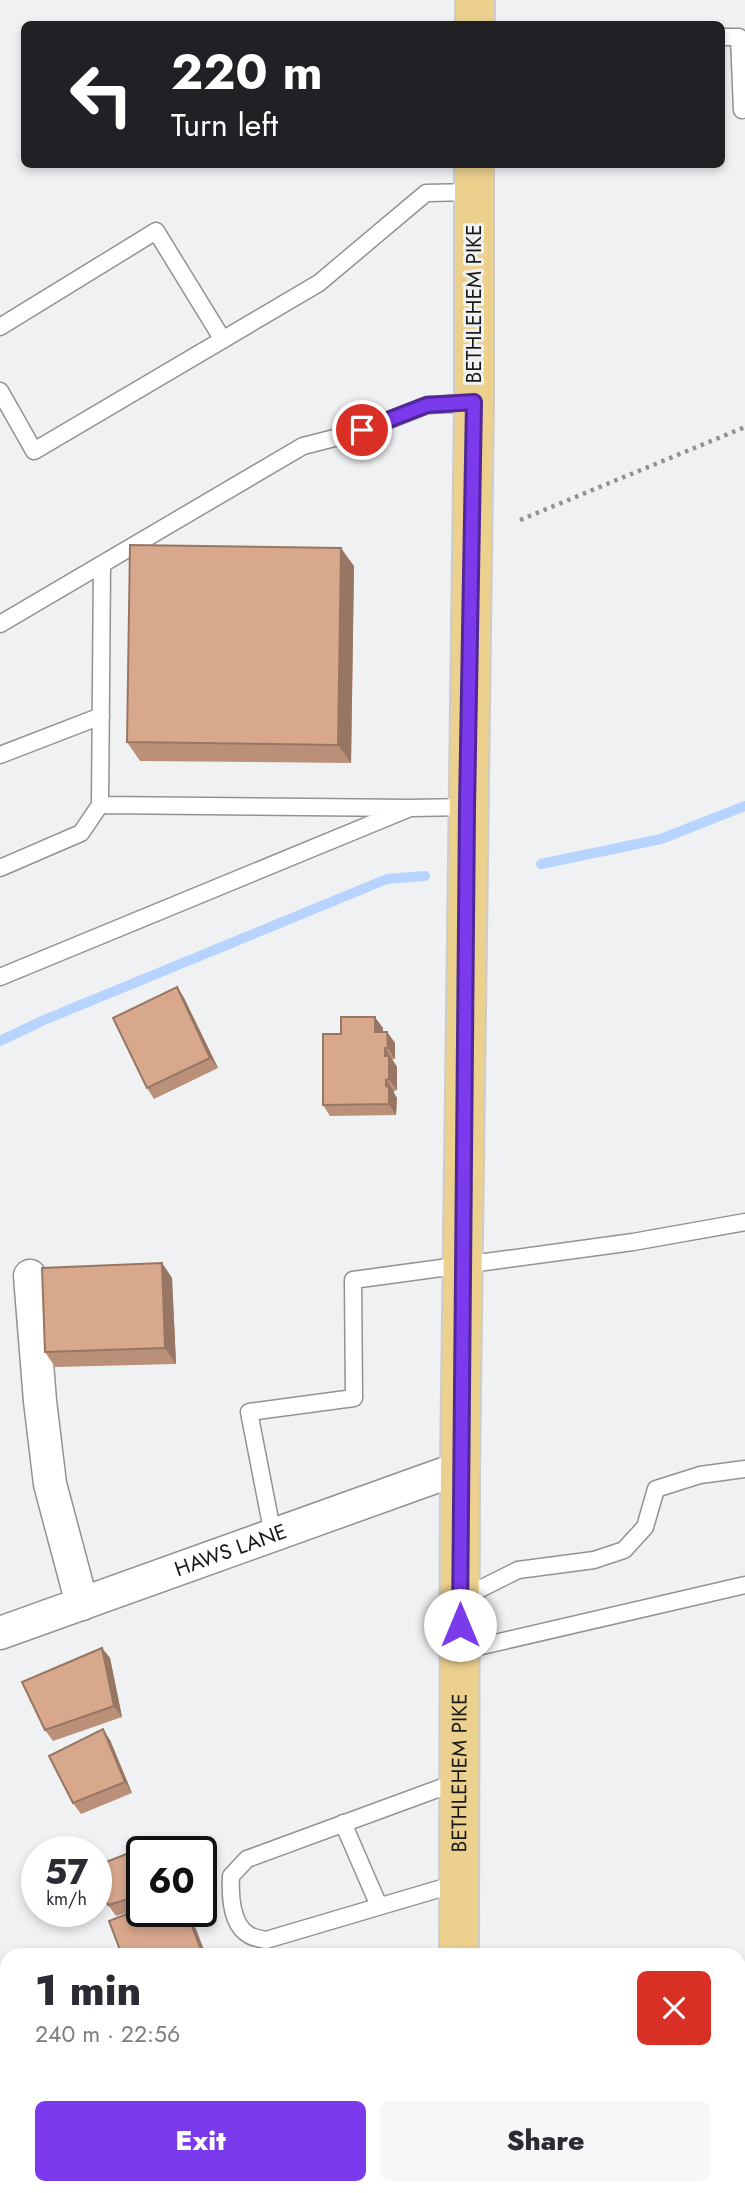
<!DOCTYPE html>
<html lang="en">
<head>
<meta charset="utf-8">
<style>
	:root { --surface:#fff; --page:#f7f7f7; --text:#2b2b33; --muted:#7c7c81; --accent:#7c3aed }
	body { margin:0; font-family:Jost,sans-serif; background:var(--page); color:var(--text); height:100vh; display:flex; flex-direction:column; font-size:26px; white-space:nowrap }
	* { box-sizing:border-box; margin:0 }
	p { font-size:23px; color:var(--muted) }
	.icon { flex:none; width:38px; height:38px; fill:none; stroke:currentColor; stroke-width:2; stroke-linecap:round; stroke-linejoin:round }
	.map { position:relative; flex:1; overflow:hidden }
	.panel { position:absolute; left:0px; top:1948px; width:746px; height:247px; display:flex; flex-direction:column; background:var(--surface); border-radius:21px 21px 0 0; box-shadow:0 4px 10px #0003 }
	.panel>* { flex:none }
	.guide { position:absolute; left:21px; top:21px; width:704px; height:147px; border-radius:10px; box-shadow:0 4px 10px #0003; background:#202124; color:#fff; overflow:hidden }
	.speed { position:absolute; left:21px; top:1836px; display:flex; gap:14px; font-size:35px; font-weight:700; text-align:center }
	.speed>* { display:grid; place-content:center; width:91px; height:91px; border-radius:50%; background:var(--surface); box-shadow:0 4px 10px #0003; line-height:1 }
	.speed small { font-size:18px; font-weight:400 }
	.speed .limit { border:4px solid #111; border-radius:10px; background:#fff; color:#111 }
	.pin { position:absolute; display:grid; place-items:center; width:60px; height:60px; color:#fff; margin:-30px; border:4px solid #fff; border-radius:50%; box-shadow:0 2px 7px #0007 }
	.me { position:absolute; width:77px; margin:-38px; rotate:0deg; stroke-linejoin:round; filter:drop-shadow(0 0 5px #0008) }
	.turn { display:flex; align-items:center; gap:24px; height:147px; padding:0 35px; font-size:32px }
	.turn .icon { width:91px; height:91px; stroke-width:2.5 }
	.turn b { display:block; font-size:49px; line-height:60px }
	.round { display:grid; place-items:center; flex:none; width:74px; height:74px; border-radius:10px; background:var(--page) }
	.head { display:flex; align-items:center; justify-content:space-between; height:119px; padding:0 35px }
	h1 { font-size:42px; font-weight:800; line-height:52px }
	.cta { display:flex; gap:14px; margin-top:auto; padding:14px 35px }
	.cta a { flex:1; height:80px; border-radius:10px; background:var(--accent); color:#fff; font-size:28px; font-weight:800; line-height:80px; text-align:center }
	.cta a+a { background:var(--page); color:var(--text) }
	.map>svg:first-child { display:block }
</style>
</head>
<body>
<div class="map">
<svg width="745" height="2193" viewBox="0 0 745 2193">
	<rect width="100%" height="100%" fill="#f0f1f2"/>
	<g fill="none" stroke-linecap="round" stroke-linejoin="round">
		<path stroke="#b6d4ff" stroke-width="10" d="M 541,864 L 661,839 L 745,806
			M 0,1041 L 44,1020 L 387,879 L 425,876"/>
		<defs>
			<path id="service" d="M 721,37 L 739,37 L 742,110
				M 0,327 L 156,231 L 223,340
				M 0,391 L 34,451 L 319,283 L 426,193 L 474,192
				M 102,564 L 100,805 L 410,808
				M 0,624 L 303,446 L 362,431 L 427,405 L 474,403
				M 0,755 L 101,716
				M 0,868 L 81,833 L 100,805
				M 0,977 L 410,808 L 467,807
				M 273,1535 L 249,1412 L 354,1398 L 353,1280 L 633,1242 L 745,1222
				M 462,1598 L 518,1570 L 594,1560 L 624,1550 L 645,1527 L 656,1489 L 700,1475 L 745,1469
				M 460,1651 L 745,1585
				M 343,1823 L 379,1906
				M 459,1883 L 266,1940 C 261,1939 254,1938 249,1935 C 231,1925 230,1894 231,1876 L 247,1859 L 459,1781"/>
			<g id="minor">
				<path d="M 30,1276 L 40,1401 L 50,1484 L 82,1604"/>
				<path id="s1" d="M 0,1633 L 460,1468"/>
				<path d="M 738,2067 L 745,2065"/>
				<path d="M 272,2193 L 286,2188"/>
			</g>
			<g id="primary">
				<path d="M 475,24 L 475,0"/>
				<path id="s2" d="M 459,1955 L 460,1468 L 474,403 L 474,164"/>
				<path d="M 471,2188 L 471,2193"/>
			</g>
		</defs>
		<use href="#service" stroke="#919293" stroke-width="19"/>
		<use href="#minor" stroke="#919293" stroke-width="35"/>
		<use href="#primary" stroke="#ccc" stroke-width="42"/>
		<path stroke="#929293" stroke-width="4.5" stroke-dasharray="3.5 5" stroke-linecap="butt" d="M 520,520 L 745,427"/>
		<use href="#service" stroke="#fff" stroke-width="16"/>
		<use href="#minor" stroke="#fff" stroke-width="32"/>
		<use href="#primary" stroke="#ebd08e" stroke-width="38"/>
	</g>
	<path fill="#ba9079" d="M 354,566 L 351,763 L 140,761 L 127,742 Z
		M 177,987 L 184,998 L 218,1068 L 154,1099 L 147,1088 Z
		M 383,1028 L 383,1032 L 387,1032 L 395,1043 L 395,1059 L 392,1059 L 397,1067 L 397,1090 L 394,1091 L 394,1093 L 397,1098 L 396,1115 L 330,1116 L 323,1105 L 341,1034 Z
		M 162,1263 L 172,1278 L 176,1364 L 55,1367 L 45,1352 Z
		M 102,1648 L 110,1658 L 122,1717 L 53,1741 L 45,1730 Z
		M 110,1740 L 132,1793 L 81,1814 L 73,1803 Z
		M 147,1846 L 150,1852 L 142,1852 L 142,1908 L 116,1916 L 108,1905 L 96,1879 L 96,1866 Z"/>
	<path fill="#977663" d="M 341,548 L 354,566 L 351,763 L 338,745 Z
		M 177,987 L 184,998 L 218,1068 L 210,1058 Z
		M 375,1017 L 383,1028 L 383,1042 L 375,1032 Z
		M 387,1032 L 395,1043 L 395,1059 L 388,1048 Z
		M 385,1048 L 397,1067 L 397,1090 L 389,1079 L 385,1056 Z
		M 386,1080 L 394,1091 L 394,1093 L 397,1098 L 396,1115 L 389,1104 L 386,1086 Z
		M 162,1263 L 172,1278 L 176,1364 L 165,1348 Z
		M 102,1648 L 110,1658 L 122,1717 L 114,1706 Z
		M 103,1729 L 110,1740 L 132,1793 L 125,1782 Z
		M 186,1911 L 189,1911 L 206,1955 L 203,1955 Z"/>
	<path fill="#d8a88d" stroke="#977663" stroke-width="2" d="M 130,545 L 341,548 L 338,745 L 127,742 Z
		M 177,987 L 210,1058 L 147,1088 L 113,1018 Z
		M 341,1017 L 375,1017 L 375,1032 L 387,1032 L 388,1048 L 385,1048 L 385,1056 L 389,1056 L 389,1079 L 386,1080 L 386,1086 L 389,1087 L 389,1104 L 323,1105 L 323,1034 L 341,1034 Z
		M 162,1263 L 165,1348 L 45,1352 L 42,1268 Z
		M 102,1648 L 114,1706 L 45,1730 L 22,1682 Z
		M 103,1729 L 125,1782 L 73,1803 L 49,1756 Z
		M 147,1846 L 148,1852 L 142,1852 L 142,1895 L 108,1905 L 96,1879 L 96,1866 Z
		M 142,1908 L 142,1911 L 186,1911 L 203,1955 L 122,1955 L 109,1921 Z"/>
	<g fill="none" stroke-linecap="round" stroke-linejoin="round">
		<defs>
			<path id="route" d="M 362,430 L 427,405 L 474,402 L 467,807 L 460,1625"/>
		</defs>
		<use href="#route" stroke="#51269a" stroke-width="18"/>
		<use href="#route" stroke="#7c3aed" stroke-width="12"/>
	</g>
	<g text-anchor="middle" stroke-width="6" stroke-linejoin="round" paint-order="stroke">
		<g font-size="21" fill="#191919" stroke="#f0f1f2">
			<text transform="translate(474 304) rotate(-90)" y="7">BETHLEHEM PIKE</text>
			<text dy="7" stroke="none"><textPath href="#s1" startOffset="245">HAWS LANE</textPath></text>
			<text dy="7" stroke="none"><textPath href="#s2" startOffset="182">BETHLEHEM PIKE</textPath></text>
		</g>
	</g>
</svg>
<div class="speed"><div>57<small>km/h</small></div><div class="limit">60</div></div>
<div class="pin" style="left:362px;top:430px;background:#d93025"><svg class="icon" aria-label="arrive" viewBox="0 0 24 24"><path d="M6 21V4h12l-3 4 3 4H6"/></svg></div>
<svg class="me" style="left:460px;top:1625px" viewBox="-20 -20 40 40"><circle r="19" fill="#fff"/><path d="M0-13L10 11 0 6-10 11z" fill="#7c3aed"/></svg>
<div class="guide">
<div class="turn"><svg class="icon" aria-label="left" viewBox="0 0 24 24"><path d="M17 20v-9H6M10 6l-5 5 5 5"/></svg><div><b>220 m</b>Turn left</div></div>
</div>
<section class="panel">
<div class="head"><div><h1>1 min</h1><p>240 m · 22:56</p></div><a class="round" style="background:#d93025;color:#fff"><svg class="icon" aria-label="close" viewBox="0 0 24 24"><path d="M6 6l12 12M18 6L6 18"/></svg></a></div>
<div class="cta"><a>Exit</a><a>Share</a></div>
</section>
</div>
</body>
</html>
